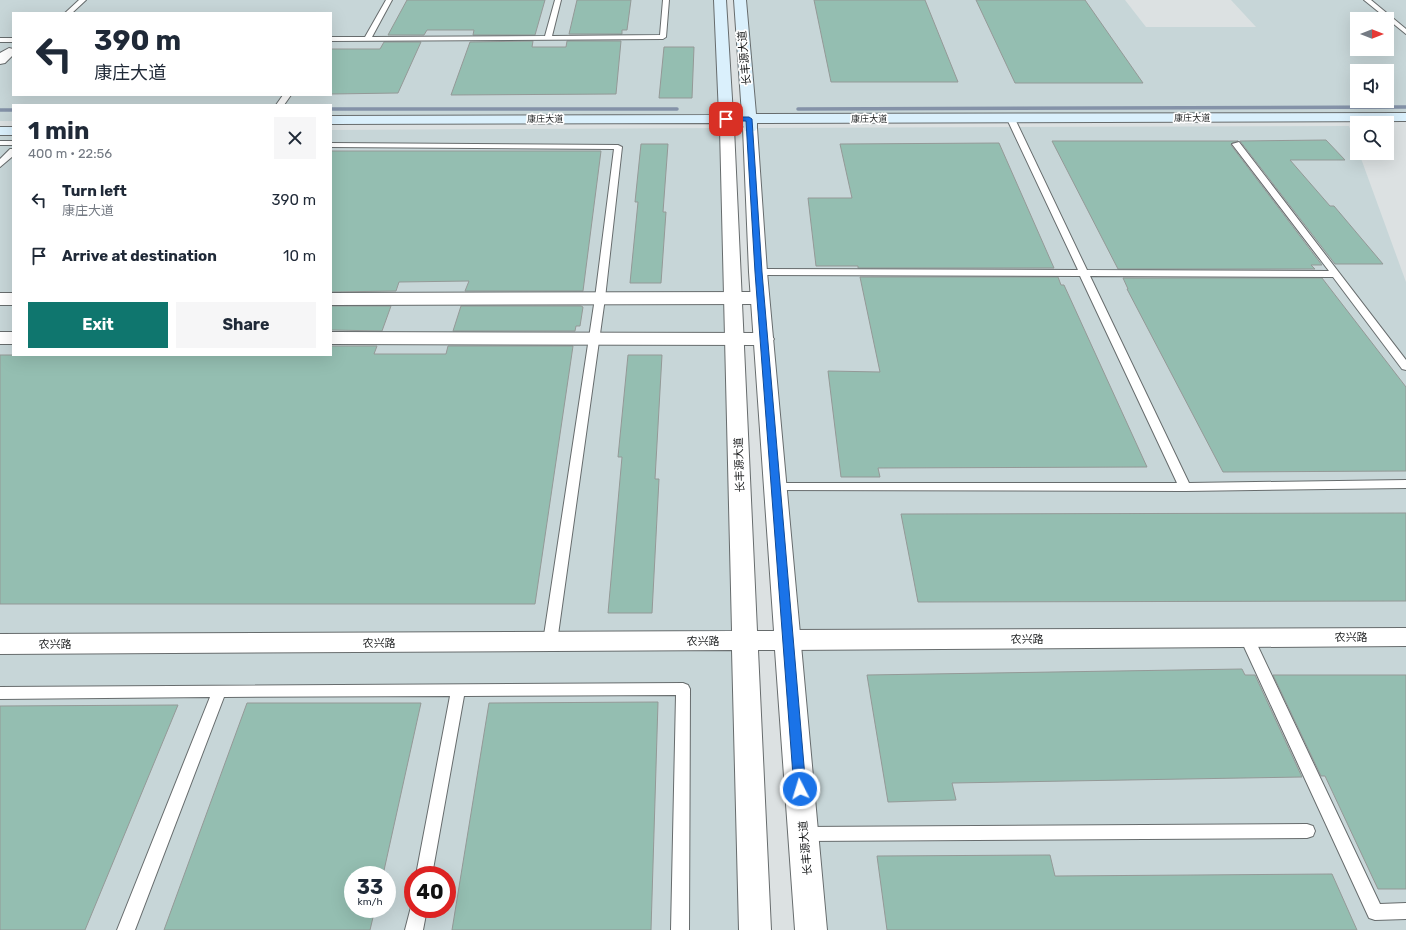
<!DOCTYPE html>
<html lang="en">
<head>
<meta charset="utf-8">
<style>
	:root { --surface:#fff; --page:#f6f6f7; --text:#1f2937; --muted:#747a83; --accent:#0f766e }
	body { margin:0; font-family:Rubik,"Noto Sans SC",sans-serif; background:var(--page); color:var(--text); height:100vh; display:flex; flex-direction:column; font-size:15px; white-space:nowrap }
	* { box-sizing:border-box; margin:0 }
	p { font-size:13px; color:var(--muted) }
	.icon { flex:none; width:22px; height:22px; fill:none; stroke:currentColor; stroke-width:2; stroke-linecap:round; stroke-linejoin:round }
	.map { position:relative; flex:1; overflow:hidden }
	.drawer { position:absolute; left:12px; top:104px; width:320px; height:252px; display:flex; flex-direction:column; background:var(--surface); border-radius:0px; box-shadow:0 4px 16px #0002 }
	.drawer>* { flex:none }
	.top-card { position:absolute; left:12px; top:12px; width:320px; height:84px; border-radius:0px; box-shadow:0 4px 16px #0002; background:#fff; color:var(--text); overflow:hidden }
	.needle { width:26px; rotate:90deg }
	.fabs { position:absolute; left:1350px; top:12px; display:grid; gap:8px }
	.fabs a { display:grid; place-items:center; width:44px; height:44px; border-radius:0px; background:var(--surface); box-shadow:0 4px 16px #0002; font-size:20px }
	.speed { position:absolute; left:344px; top:866px; display:flex; gap:8px; font-size:20px; font-weight:700; text-align:center }
	.speed>* { display:grid; place-content:center; width:52px; height:52px; border-radius:50%; background:var(--surface); box-shadow:0 4px 16px #0002; line-height:1 }
	.speed small { font-size:10px; font-weight:400 }
	.speed .limit { border:6px solid #d22; background:#fff; color:#111 }
	.pin { position:absolute; display:grid; place-items:center; width:34px; height:34px; color:#fff; margin:-17px; border-radius:8px; box-shadow:0 2px 6px #0006 }
	.me { position:absolute; width:44px; margin:-22px; rotate:355deg; stroke-linejoin:round; filter:drop-shadow(0 0 3px #0008) }
	.turn { display:flex; align-items:center; gap:14px; height:84px; padding:0 16px; font-size:18px }
	.turn .icon { width:52px; height:52px; stroke-width:2.5 }
	.turn b { display:block; font-size:28px; line-height:34px }
	.round { display:grid; place-items:center; flex:none; width:42px; height:42px; border-radius:0px; background:var(--page) }
	.overview { display:flex; align-items:center; justify-content:space-between; height:68px; padding:0 16px }
	h1 { font-size:24px; font-weight:700; line-height:30px }
	.cta { display:flex; gap:8px; margin-top:auto; padding:8px 16px }
	.cta a { flex:1; height:46px; border-radius:0px; background:var(--accent); color:#fff; font-size:16px; font-weight:700; line-height:46px; text-align:center }
	.cta a+a { background:var(--page); color:var(--text) }
	ul { padding:0; list-style:none }
	li { display:flex; align-items:center; gap:12px; height:56px; padding:0 16px }
	li div { flex:1 }
	li b { display:block; font-size:15px }
	li em { font-style:normal }
	.map>svg:first-child { display:block }
</style>
</head>
<body>
<div class="map">
<svg width="1406" height="930" viewBox="0 0 1406 930">
	<rect width="100%" height="100%" fill="#dce1e2"/>
	<path fill="#c7d6d8" fill-rule="evenodd" d="M 0,0 L 720,0 L 726,119 L 331,120 L 331,105 L 13,105 L 13,121 L 0,121 ZM 13,13 L 331,13 L 331,95 L 13,95 Z
		M 740,0 L 1125,0 L 1146,27 L 1256,27 L 1231,0 L 1406,0 L 1406,117 L 749,119 ZM 1357,19 L 1387,19 L 1387,49 L 1357,49 ZM 1357,71 L 1387,71 L 1387,101 L 1357,101 Z
		M 1349,126 L 1357,147 L 1357,153 L 1359,153 L 1406,282 L 1406,930 L 811,930 L 750,128 Z
		M 727,128 L 755,930 L 0,930 L 0,131 L 13,131 L 13,355 L 331,355 L 331,130 ZM 353,875 L 387,875 L 387,909 L 353,909 ZM 413,875 L 447,875 L 447,909 L 413,909 Z"/>
	<g fill="none" stroke-linecap="round" stroke-linejoin="round">
		<path stroke="#8492a8" stroke-width="3.5" d="M 331,109 L 677,109
			M 798,109 L 1406,107
			M 0,110 L 13,110"/>
	</g>
	<path fill="#94beb1" stroke="#949997" d="M 407,0 L 545,0 L 535,35 L 473,35 L 474,30 L 427,30 L 424,35 L 388,35 Z
		M 577,0 L 631,0 L 627,30 L 622,30 L 622,34 L 569,34 Z
		M 814,0 L 925,0 L 958,82 L 831,82 Z
		M 976,0 L 1085,0 L 1143,83 L 1015,83 Z
		M 533,41 L 532,47 L 566,47 L 567,41 L 621,41 L 616,94 L 451,95 L 470,42 Z
		M 384,42 L 421,42 L 398,93 L 331,94 L 331,49 L 380,49 Z
		M 664,47 L 694,47 L 692,98 L 659,98 Z
		M 1326,140 L 1345,160 L 1290,160 L 1330,206 L 1334,206 L 1383,264 L 1335,264 L 1240,141 Z
		M 1052,141 L 1238,141 L 1232,143 L 1231,145 L 1322,265 L 1311,265 L 1315,269 L 1118,269 Z
		M 999,143 L 1054,268 L 858,268 L 858,266 L 816,266 L 808,198 L 852,198 L 840,144 Z
		M 641,144 L 668,144 L 663,212 L 666,212 L 661,283 L 630,283 L 638,202 L 635,202 Z
		M 331,151 L 601,151 L 583,291 L 465,291 L 469,281 L 399,282 L 396,291 L 331,292 Z
		M 860,277 L 1058,277 L 1061,285 L 1064,285 L 1147,467 L 878,468 L 880,477 L 841,477 L 828,371 L 880,372 Z
		M 1123,278 L 1322,278 L 1406,387 L 1406,471 L 1223,472 L 1127,289 L 1128,289 Z
		M 331,306 L 391,306 L 382,331 L 331,330 Z
		M 461,306 L 581,306 L 583,307 L 580,326 L 576,326 L 575,331 L 453,331 Z
		M 331,346 L 377,346 L 374,354 L 446,354 L 448,346 L 573,346 L 535,604 L 0,604 L 0,355 L 331,355 Z
		M 628,355 L 662,355 L 655,479 L 659,479 L 652,613 L 608,613 L 622,457 L 618,457 Z
		M 1406,513 L 1406,601 L 918,602 L 901,514 Z
		M 1242,669 L 1245,675 L 1255,675 L 1302,777 L 952,783 L 956,800 L 888,802 L 867,675 Z
		M 1273,675 L 1406,675 L 1406,889 L 1378,889 L 1325,776 L 1321,776 Z
		M 658,702 L 651,930 L 452,930 L 489,703 Z
		M 247,703 L 421,703 L 383,875 L 353,875 L 353,909 L 375,909 L 370,930 L 164,930 Z
		M 178,705 L 85,930 L 0,930 L 0,706 Z
		M 1050,855 L 1055,876 L 1332,874 L 1357,930 L 887,930 L 877,856 Z"/>
	<g fill="none" stroke-linecap="round" stroke-linejoin="round">
		<defs>
			<path id="service" d="M 79,0 L 86,0 L 72,13 L 65,13 Z
				M 386,0 L 392,0 L 372,37 L 545,36 L 555,0 L 561,0 L 552,36 L 660,35 L 663,0 L 669,0 L 666,37 L 663,39 L 331,41 L 331,37 L 365,37 Z
				M 1364,0 L 1371,0 L 1406,29 L 1406,34 Z
				M 0,38 L 13,38 L 13,42 L 0,42 Z
				M 283,95 L 291,95 L 284,105 L 276,105 Z
				M 1008,117 L 1015,119 L 1087,270 L 1329,271 L 1232,144 L 1239,142 L 1406,360 L 1406,370 L 1402,369 L 1333,277 L 1090,276 L 1189,483 L 1406,480 L 1406,488 L 1185,491 L 772,490 L 770,487 L 776,483 L 1177,483 L 1080,276 L 758,275 L 753,272 L 758,269 L 1078,270 L 1007,119 Z
				M 0,141 L 13,141 L 13,145 L 0,145 Z
				M 331,143 L 618,145 L 622,147 L 605,298 L 557,642 L 555,646 L 550,647 L 545,646 L 543,642 L 595,298 L 614,149 L 331,147 Z
				M 10,149 L 13,149 L 13,156 L 0,167 L 0,159 Z
				M 1247,633 L 1252,634 L 1254,638 L 1380,904 L 1406,903 L 1406,919 L 1375,920 L 1369,918 L 1240,638 L 1242,634 Z
				M 683,683 L 688,685 L 690,689 L 689,930 L 671,930 L 676,695 L 464,696 L 432,875 L 416,875 L 450,696 L 224,697 L 135,930 L 117,930 L 210,697 L 0,699 L 0,687 Z
				M 1307,824 L 1313,826 L 1315,831 L 1313,836 L 1307,838 L 804,841 L 798,839 L 796,834 L 798,829 L 804,827 Z
				M 412,903 L 413,909 L 427,909 L 423,930 L 405,930 Z"/>
			<path id="minor" d="M 9,48 L 13,49 L 13,55 L 5,63 L 0,64 L 0,53 Z
				M 760,292 L 766,294 L 769,298 L 766,302 L 760,304 L 331,305 L 331,293 Z
				M 0,293 L 13,293 L 13,305 L 0,305 Z
				M 0,332 L 13,332 L 13,344 L 0,344 Z
				M 331,332 L 764,333 L 771,335 L 774,339 L 771,343 L 764,345 L 331,344 Z
				M 1406,628 L 1406,646 L 788,650 L 779,647 L 775,640 L 779,633 L 788,630 Z"/>
			<path id="tertiary" d="M 727,124 L 732,125 L 734,128 L 757,631 L 774,631 L 749,272 L 743,128 L 745,125 L 755,125 L 757,128 L 767,272 L 827,930 L 795,930 L 775,650 L 758,650 L 771,930 L 739,930 L 732,650 L 0,654 L 0,634 L 732,631 L 720,128 L 722,125 Z"/>
			<path id="secondary" d="M 714,0 L 726,0 L 733,115 L 742,115 L 734,0 L 746,0 L 756,114 L 1406,113 L 1406,121 L 757,123 L 757,128 L 755,131 L 745,131 L 742,123 L 734,123 L 732,131 L 722,131 L 719,123 L 331,124 L 331,116 L 719,115 Z
				M 0,127 L 13,127 L 13,135 L 0,135 Z"/>
		</defs>
		<use href="#service" stroke="#676c6d" stroke-width="2"/>
		<use href="#minor" stroke="#676c6d" stroke-width="2"/>
		<use href="#tertiary" stroke="#676c6d" stroke-width="2"/>
		<use href="#secondary" stroke="#676c6d" stroke-width="2"/>
		<use href="#service" fill="#fff" fill-rule="evenodd"/>
		<use href="#minor" fill="#fff" fill-rule="evenodd"/>
		<use href="#tertiary" fill="#fff" fill-rule="evenodd"/>
		<use href="#secondary" fill="#daf0fc" fill-rule="evenodd"/>
	</g>
	<path fill="#1a73e8" stroke="#114b97" d="M 749,117 L 752,119 L 762,272 L 806,789 L 804,793 L 800,794 L 796,793 L 794,789 L 755,272 L 746,121 L 726,121 L 724,119 L 726,117 Z"/>
	<g text-anchor="middle" stroke-width="3.5" stroke-linejoin="round" paint-order="stroke">
		<g font-size="9" fill="#1b1d1e" stroke="#fff">
			<text x="1192" y="121">康庄大道</text>
			<text x="545" y="122">康庄大道</text>
			<text x="869" y="122">康庄大道</text>
		</g>
		<g font-size="11" fill="#1b1d1e" stroke="#fff">
			<text transform="translate(744 58) rotate(-95)" y="4">长丰源大道</text>
			<text transform="translate(739 465) rotate(-92)" y="4">长丰源大道</text>
			<text x="1351" y="641">农兴路</text>
			<text x="1027" y="643">农兴路</text>
			<text x="703" y="645">农兴路</text>
			<text x="379" y="647">农兴路</text>
			<text x="55" y="648">农兴路</text>
			<text transform="translate(805 848) rotate(-95)" y="4">长丰源大道</text>
		</g>
	</g>
</svg>
<div class="fabs">
<a><svg class="needle" viewBox="-14 -14 28 28"><path d="M0-13l5 13h-10z" fill="#e53935"/><path d="M0 13l5-13h-10z" fill="#747a83"/></svg></a>
<a><svg class="icon" aria-label="sound" viewBox="0 0 24 24"><path d="M4 9h4l5-4v14l-5-4H4zM17 9q2 3 0 6"/></svg></a>
<a><svg class="icon" aria-label="search" viewBox="0 0 24 24"><circle cx="10" cy="10" r="6"/><path d="M15 15l6 6"/></svg></a>
</div>
<div class="speed"><div>33<small>km/h</small></div><div class="limit">40</div></div>
<div class="pin" style="left:726px;top:119px;background:#d93025"><svg class="icon" aria-label="arrive" viewBox="0 0 24 24"><path d="M6 21V4h12l-3 4 3 4H6"/></svg></div>
<svg class="me" style="left:800px;top:789px" viewBox="-20 -20 40 40"><circle r="17" fill="#1a73e8" stroke="#fff" stroke-width="3"/><path d="M0-11L8 9 0 5-8 9z" fill="#fff"/></svg>
<div class="top-card">
<div class="turn"><svg class="icon" aria-label="left" viewBox="0 0 24 24"><path d="M17 20v-9H6M10 6l-5 5 5 5"/></svg><div><b>390 m</b>康庄大道</div></div>
</div>
<section class="drawer">
<div class="overview"><div><h1>1 min</h1><p>400 m · 22:56</p></div><a class="round"><svg class="icon" aria-label="close" viewBox="0 0 24 24"><path d="M6 6l12 12M18 6L6 18"/></svg></a></div>
<ul>
<li><svg class="icon" aria-label="left" viewBox="0 0 24 24"><path d="M17 20v-9H6M10 6l-5 5 5 5"/></svg><div><b>Turn left</b><p>康庄大道</p></div><em>390 m</em></li>
<li><svg class="icon" aria-label="arrive" viewBox="0 0 24 24"><path d="M6 21V4h12l-3 4 3 4H6"/></svg><div><b>Arrive at destination</b></div><em>10 m</em></li>
</ul>
<div class="cta"><a>Exit</a><a>Share</a></div>
</section>
</div>
</body>
</html>
